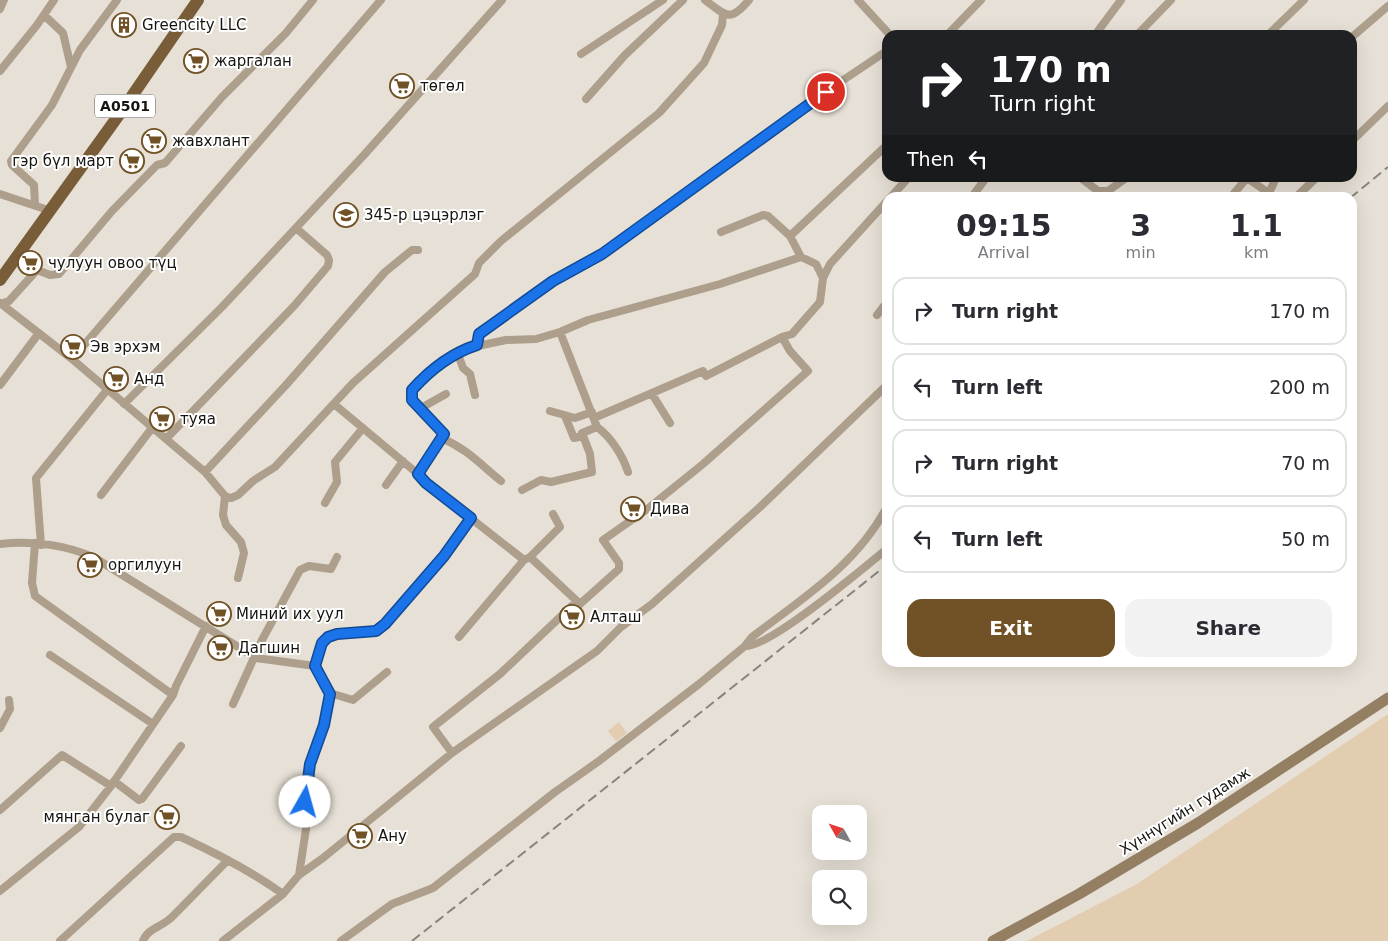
<!DOCTYPE html>
<html lang="en">
<head>
<meta charset="utf-8">
<style>
	:root { --surface:#fff; --page:#f2f2f3; --text:#2b2b33; --muted:#7c7c81; --line:#e1e1e2; --accent:#705226 }
	body { margin:0; font-family:"DejaVu Sans",sans-serif; background:var(--page); color:var(--text); height:100vh; display:flex; flex-direction:column; font-size:19px; white-space:nowrap }
	* { box-sizing:border-box; margin:0 }
	p { font-size:16px; color:var(--muted) }
	.icon { flex:none; width:28px; height:28px; fill:none; stroke:currentColor; stroke-width:2; stroke-linecap:round; stroke-linejoin:round }
	.map { position:relative; flex:1; overflow:hidden }
	.panel { position:absolute; left:882px; top:192px; width:475px; height:475px; display:flex; flex-direction:column; background:var(--surface); border-radius:15px; box-shadow:0 5px 20px #0002 }
	.panel>* { flex:none }
	.banner { position:absolute; left:882px; top:30px; width:475px; height:152px; border-radius:15px; box-shadow:0 5px 20px #0002; background:#202124; color:#fff; overflow:hidden }
	.needle { width:32px; rotate:310deg }
	.fabs { position:absolute; left:812px; top:805px; display:grid; gap:10px }
	.fabs a { display:grid; place-items:center; width:55px; height:55px; border-radius:10px; background:var(--surface); box-shadow:0 5px 20px #0002; font-size:25px }
	.pin { position:absolute; display:grid; place-items:center; width:42px; height:42px; color:#fff; margin:-21px; border:2px solid #fff; border-radius:50%; box-shadow:0 1px 5px #0007 }
	.me { position:absolute; width:55px; margin:-28px; rotate:7deg; stroke-linejoin:round; filter:drop-shadow(0 0 4px #0008) }
	.turn { display:flex; align-items:center; gap:18px; height:105px; padding:0 25px; font-size:22px }
	.turn .icon { width:65px; height:65px; stroke-width:2.5 }
	.turn b { display:block; font-size:35px; line-height:42px }
	.then { display:flex; align-items:center; height:48px; padding:0 25px; background:#0003; gap:10px; font-size:19px }
	.eta { display:flex; justify-content:space-evenly; align-items:center; height:85px; text-align:center }
	.eta b { font-size:30px; font-weight:700; line-height:35px }
	.cta { display:flex; gap:10px; margin-top:auto; padding:10px 25px }
	.cta a { flex:1; height:58px; border-radius:15px; background:var(--accent); color:#fff; font-size:20px; font-weight:700; line-height:58px; text-align:center }
	.cta a+a { background:var(--page); color:var(--text) }
	ul { padding:0; list-style:none }
	li { display:flex; align-items:center; gap:15px; height:68px; margin:0 10px 8px; padding:0 15px; border:2px solid var(--line); border-radius:15px }
	li div { flex:1 }
	li b { display:block; font-size:19px }
	li em { font-style:normal }
	.map>svg:first-child { display:block }
</style>
</head>
<body>
<div class="map">
<svg width="1388" height="941" viewBox="0 0 1388 941">
	<rect width="100%" height="100%" fill="#e7e0d6"/>
	<path fill="#e3cdb0" d="M 1388,714 L 1388,941 L 1027,941 L 1137,884 Z
		M 619,722 L 627,733 L 616,741 L 608,731 Z"/>
	<g fill="none" stroke-linecap="round" stroke-linejoin="round">
		<path stroke="#ad9f8c" stroke-width="8" d="M 705,0 C 726,16 730,23 749,0
			M 858,0 L 890,35
			M 0,9 L 4,0
			M 44,15 L 63,33 L 71,67
			M 947,35 L 981,0
			M 1095,35 L 1121,0
			M 1137,35 L 1171,0
			M 1268,35 L 1304,0
			M 1352,37 L 1388,6
			M 581,54 L 663,0
			M 0,71 L 37,25 L 54,0
			M 586,99 L 625,55 L 683,0
			M 1352,141 L 1388,106
			M 1081,178 L 1098,191 L 1108,191 L 1126,178
			M 1247,178 L 1276,198
			M 1269,193 L 1276,178
			M 0,194 L 51,211
			M 890,198 L 908,178
			M 971,198 L 986,178
			M 1230,198 L 1247,178
			M 1295,198 L 1316,178
			M 35,205 L 34,185 L 12,165 L 11,161 L 52,105 L 80,50 L 117,0
			M 721,232 L 763,215 L 768,216 L 790,236
			M 823,278 L 830,264 L 888,200
			M 0,303 L 72,359 L 166,439 L 205,472 L 225,496 L 231,498 L 238,495 L 253,481 L 275,467 L 353,383 L 475,274 L 479,263 L 501,241 L 659,113 L 704,63 L 722,25 L 723,14
			M 1,304 L 9,301 L 37,270 L 50,275 L 59,274 L 112,211 L 157,165 L 165,163 L 222,97 L 286,33 L 313,0
			M 877,315 L 888,301
			M 477,345 L 479,334 L 553,281 L 602,254 L 812,101 L 888,50
			M 458,354 L 463,368 L 470,374 L 475,395
			M 72,359 L 381,0
			M 0,385 L 39,333
			M 652,394 L 670,423
			M 124,404 L 222,307 L 364,155 L 502,0
			M 334,404 L 418,474 L 426,483 L 524,560 L 530,557 L 580,604 L 619,569 L 619,563 L 603,540 L 646,510 L 703,464 L 808,371 L 790,351 L 782,337 L 792,334 L 820,302 L 823,278 L 816,264 L 801,257 L 790,236 L 888,144
			M 421,408 L 446,394
			M 550,411 L 575,418 L 592,412
			M 565,416 L 574,438 L 583,436
			M 594,418 L 703,371 L 706,376 L 782,337
			M 597,427 C 611,437 623,456 628,472
			M 166,439 L 294,306 L 328,266 L 329,260 L 327,255 L 296,228
			M 205,472 L 286,385 L 385,272 L 412,250 L 418,250
			M 418,474 L 441,438
			M 501,481 C 480,464 466,448 441,438 L 444,434 L 412,400 L 411,390 L 430,371 L 468,348 L 506,340 L 536,339 L 560,332 L 588,320 L 720,284 L 801,257
			M 386,485 L 403,461
			M 522,490 L 541,480 L 551,482 L 592,472 L 590,454 L 582,433 L 597,427 L 560,332
			M 101,495 L 152,428
			M 225,496 L 223,515 L 226,525 L 241,542 L 244,553 L 238,578
			M 325,503 L 337,482 L 335,462 L 363,428
			M 35,543 L 32,583 L 35,596 L 173,695
			M 0,544 C 31,540 67,545 95,558 L 256,658 L 315,666 L 330,693 L 324,725 L 310,764 L 305,803 L 306,829 L 299,875
			M 41,545 L 36,478 L 107,390
			M 530,557 L 560,527 L 553,514
			M 459,637 L 524,560
			M 745,646 C 769,648 865,567 888,548
			M 50,655 L 153,724
			M 315,666 L 322,643 L 328,637 L 337,634 L 376,631 L 385,624 L 444,556 L 471,518
			M 330,693 L 353,700 L 387,672
			M 233,704 L 262,640 L 300,570 L 309,566 L 331,569 L 337,557
			M 0,728 L 10,709 L 9,700
			M 452,753 L 433,727 L 500,674 L 576,602
			M 114,781 L 139,800 L 142,799 L 181,746
			M 0,810 L 62,755 L 111,786
			M 0,891 L 79,827 L 111,786 L 173,695 L 176,686 L 206,626
			M 60,941 L 174,837 L 181,837 C 216,853 251,871 283,894
			M 143,941 C 148,928 162,927 172,917 L 228,860
			M 223,941 L 283,894 L 299,875 L 323,858 L 452,753 L 577,665 L 597,651 L 621,627 L 652,604 L 760,507 L 888,384
			M 341,941 L 392,904 L 433,888 L 555,792 L 599,761 L 699,684 L 745,646 L 752,637 C 803,598 857,565 888,505"/>
		<path stroke="#947f63" stroke-width="11" d="M 993,941 L 1079,894 L 1198,823 L 1388,698"/>
		<path stroke="#795d38" stroke-width="12" d="M 0,280 L 121,112 L 198,0"/>
		<path stroke="#88837c" stroke-width="2" stroke-dasharray="10 5" stroke-linecap="butt" d="M 1350,198 L 1388,167
			M 412,941 L 888,564"/>
	</g>
	<g fill="none" stroke-linecap="round" stroke-linejoin="round">
		<defs>
			<path id="route" d="M 305,802 L 310,764 L 324,725 L 330,694 L 315,666 L 322,643 L 328,637 L 337,634 L 376,631 L 385,624 L 444,556 L 471,518 L 426,483 L 418,474 L 444,434 L 412,400 L 412,390 C 429,371 452,353 477,345 L 479,334 L 553,281 L 602,254 L 826,92"/>
		</defs>
		<use href="#route" stroke="#114b97" stroke-width="12"/>
		<use href="#route" stroke="#1a73e8" stroke-width="9"/>
	</g>
	<defs>
		<symbol id="building-ring" viewBox="-11 -11 22 22"><circle r="9.5" fill="#fff" stroke="#705226" stroke-width="1.5"/><path d="M-4-6H4V6H1V3H-1V6H-4ZM-2.5-4.3h1.7v1.8h-1.7ZM.8-4.3h1.7v1.8H.8ZM-2.5-1h1.7V.8h-1.7ZM.8-1h1.7V.8H.8Z" fill="#705226"/></symbol>
		<symbol id="supermarket-ring" viewBox="-11 -11 22 22"><circle r="9.5" fill="#fff" stroke="#705226" stroke-width="1.5"/><path d="M-6-5.5h2.5l.6 2H6L4.5 2H-2.5L-4.4-4H-6ZM-1.5 3.2a1.3 1.3 0 1 0 .1 0ZM3 3.2a1.3 1.3 0 1 0 .1 0Z" fill="#705226"/></symbol>
		<symbol id="school-ring" viewBox="-11 -11 22 22"><circle r="9.5" fill="#fff" stroke="#705226" stroke-width="1.5"/><path d="M0-5L7-2L0 1L-7-2ZM-4 1L0 2.5L4 1V4Q0 6-4 4Z" fill="#705226"/></symbol>
	</defs>
	<g fill-rule="evenodd">
		<use href="#building-ring" x="110" y="11" width="28" height="28"/>
		<use href="#supermarket-ring" x="182" y="47" width="28" height="28"/>
		<use href="#supermarket-ring" x="388" y="72" width="28" height="28"/>
		<use href="#supermarket-ring" x="140" y="127" width="28" height="28"/>
		<use href="#supermarket-ring" x="118" y="147" width="28" height="28"/>
		<use href="#school-ring" x="332" y="201" width="28" height="28"/>
		<use href="#supermarket-ring" x="16" y="249" width="28" height="28"/>
		<use href="#supermarket-ring" x="59" y="333" width="28" height="28"/>
		<use href="#supermarket-ring" x="102" y="365" width="28" height="28"/>
		<use href="#supermarket-ring" x="148" y="405" width="28" height="28"/>
		<use href="#supermarket-ring" x="619" y="495" width="28" height="28"/>
		<use href="#supermarket-ring" x="76" y="551" width="28" height="28"/>
		<use href="#supermarket-ring" x="205" y="600" width="28" height="28"/>
		<use href="#supermarket-ring" x="558" y="603" width="28" height="28"/>
		<use href="#supermarket-ring" x="206" y="634" width="28" height="28"/>
		<use href="#supermarket-ring" x="153" y="803" width="28" height="28"/>
		<use href="#supermarket-ring" x="346" y="822" width="28" height="28"/>
	</g>
	<g text-anchor="middle" stroke-width="4" stroke-linejoin="round" paint-order="stroke">
		<rect fill="#fff" stroke="#5d5b58" stroke-width="1" x="95" y="94.5" width="60" height="23" rx="4"/>
		<g font-size="14" font-weight="bold" fill="#171511">
			<text x="125" y="111">A0501</text>
		</g>
		<g font-size="15" fill="#171511" stroke="#fff" text-anchor="start">
			<text x="142" y="30">Greencity LLC</text>
			<text x="214" y="66">жаргалан</text>
			<text x="420" y="91">төгөл</text>
			<text x="172" y="146">жавхлант</text>
			<text x="114" y="166" text-anchor="end">гэр бүл март</text>
			<text x="364" y="220">345-р цэцэрлэг</text>
			<text x="48" y="268">чулуун овоо түц</text>
			<text x="90" y="352">Эв эрхэм</text>
			<text x="134" y="384">Анд</text>
			<text x="180" y="424">туяа</text>
			<text x="650" y="514">Дива</text>
			<text x="108" y="570">оргилуун</text>
			<text x="236" y="619">Миний их уул</text>
			<text x="590" y="622">Алташ</text>
			<text x="238" y="653">Дагшин</text>
			<text x="150" y="822" text-anchor="end">мянган булаг</text>
			<text x="378" y="841">Ану</text>
		</g>
		<g font-size="15" fill="#171511" stroke="#fff">
			<text transform="translate(1185 811) rotate(-32)" y="5">Хүннүгийн гудамж</text>
		</g>
	</g>
</svg>
<div class="fabs">
<a><svg class="needle" viewBox="-14 -14 28 28"><path d="M0-13l5 13h-10z" fill="#e53935"/><path d="M0 13l5-13h-10z" fill="#7c7c81"/></svg></a>
<a><svg class="icon" aria-label="search" viewBox="0 0 24 24"><circle cx="10" cy="10" r="6"/><path d="M15 15l6 6"/></svg></a>
</div>
<div class="pin" style="left:826px;top:92px;background:#d93025"><svg class="icon" aria-label="arrive" viewBox="0 0 24 24"><path d="M6 21V4h12l-3 4 3 4H6"/></svg></div>
<svg class="me" style="left:305px;top:802px" viewBox="-20 -20 40 40"><circle r="19" fill="#fff"/><path d="M0-13L10 11 0 6-10 11z" fill="#1a73e8"/></svg>
<div class="banner">
<div class="turn"><svg class="icon" aria-label="right" viewBox="0 0 24 24"><path d="M7 20v-9h11M14 6l5 5-5 5"/></svg><div><b>170 m</b>Turn right</div></div>
<div class="then">Then<svg class="icon" aria-label="left" viewBox="0 0 24 24"><path d="M17 20v-9H6M10 6l-5 5 5 5"/></svg></div>
</div>
<section class="panel">
<div class="eta">
<div><b>09:15</b><p>Arrival</p></div>
<div><b>3</b><p>min</p></div>
<div><b>1.1</b><p>km</p></div>
</div>
<ul>
<li><svg class="icon" aria-label="right" viewBox="0 0 24 24"><path d="M7 20v-9h11M14 6l5 5-5 5"/></svg><div><b>Turn right</b></div><em>170 m</em></li>
<li><svg class="icon" aria-label="left" viewBox="0 0 24 24"><path d="M17 20v-9H6M10 6l-5 5 5 5"/></svg><div><b>Turn left</b></div><em>200 m</em></li>
<li><svg class="icon" aria-label="right" viewBox="0 0 24 24"><path d="M7 20v-9h11M14 6l5 5-5 5"/></svg><div><b>Turn right</b></div><em>70 m</em></li>
<li><svg class="icon" aria-label="left" viewBox="0 0 24 24"><path d="M17 20v-9H6M10 6l-5 5 5 5"/></svg><div><b>Turn left</b></div><em>50 m</em></li>
</ul>
<div class="cta"><a>Exit</a><a>Share</a></div>
</section>
</div>
</body>
</html>
